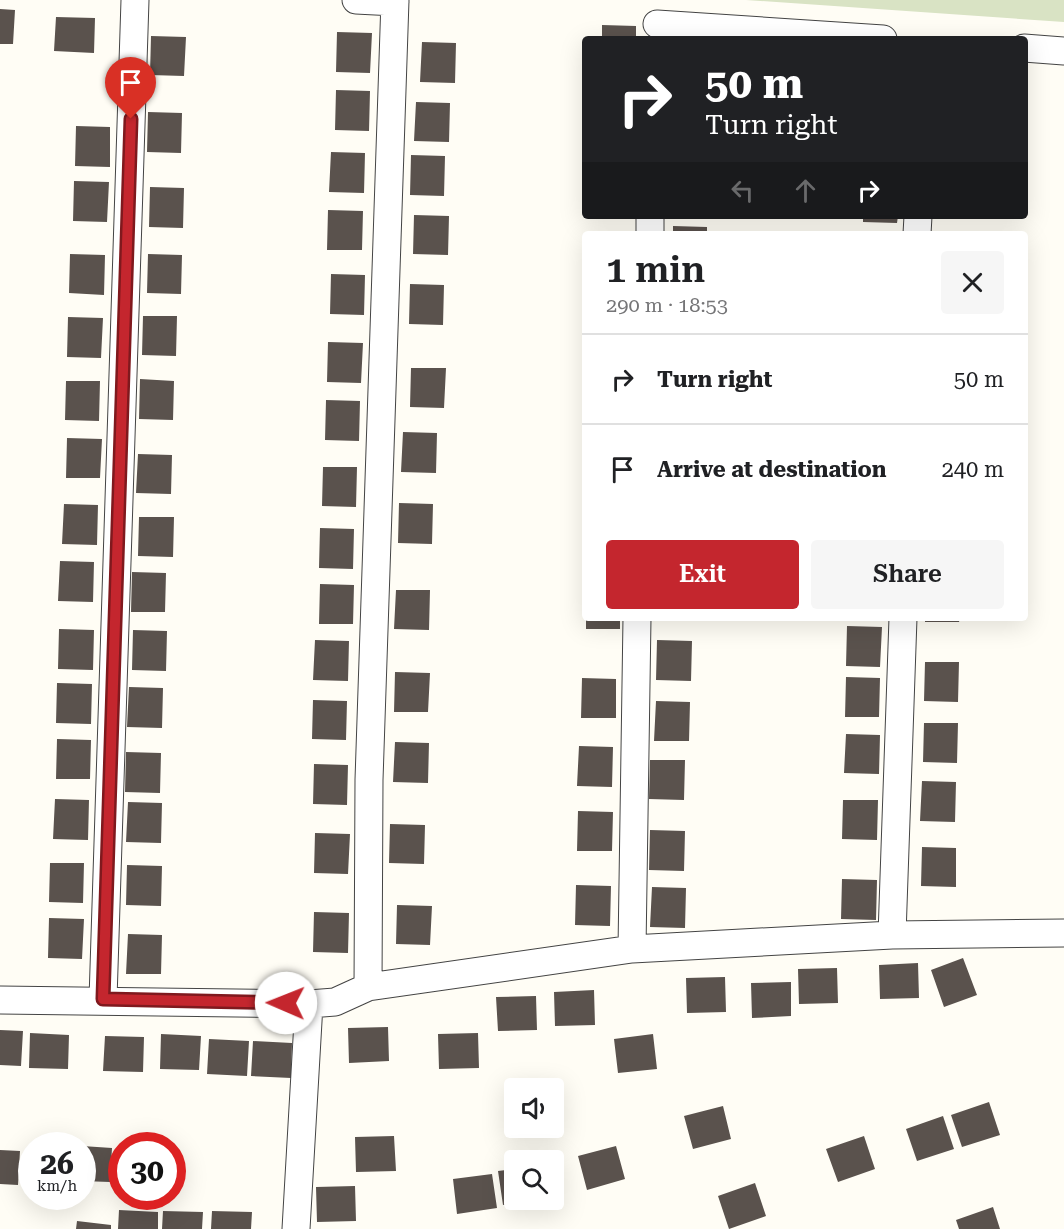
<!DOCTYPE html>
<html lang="en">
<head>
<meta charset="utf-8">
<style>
	:root { --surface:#fff; --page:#f6f6f6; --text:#202124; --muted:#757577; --line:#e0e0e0; --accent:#c4262e }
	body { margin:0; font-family:"Roboto Serif",serif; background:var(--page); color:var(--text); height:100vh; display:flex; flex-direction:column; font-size:22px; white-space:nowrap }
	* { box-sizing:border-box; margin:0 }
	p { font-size:20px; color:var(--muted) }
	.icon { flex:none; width:33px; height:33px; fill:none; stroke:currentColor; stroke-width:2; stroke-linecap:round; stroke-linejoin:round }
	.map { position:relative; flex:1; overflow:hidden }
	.panel { position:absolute; left:582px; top:231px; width:446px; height:390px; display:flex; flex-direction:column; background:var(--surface); border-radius:6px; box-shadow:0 6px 24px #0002 }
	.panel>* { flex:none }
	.hud { position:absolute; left:582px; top:36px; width:446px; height:183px; border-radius:6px; box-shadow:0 6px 24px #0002; background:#202124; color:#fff; overflow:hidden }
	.fabs { position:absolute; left:504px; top:1078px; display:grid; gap:12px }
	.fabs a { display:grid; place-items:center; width:60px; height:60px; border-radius:6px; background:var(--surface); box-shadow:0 6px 24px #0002; font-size:30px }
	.speed { position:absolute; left:18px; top:1132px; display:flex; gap:12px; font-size:30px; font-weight:700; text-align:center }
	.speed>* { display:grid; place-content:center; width:78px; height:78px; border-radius:50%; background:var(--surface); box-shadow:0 6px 24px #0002; line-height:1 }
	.speed small { font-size:15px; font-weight:400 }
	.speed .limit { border:9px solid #d22; background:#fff; color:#111 }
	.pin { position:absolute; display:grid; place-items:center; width:51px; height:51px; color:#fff; margin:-62px -26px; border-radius:50% 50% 50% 0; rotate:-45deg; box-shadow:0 0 6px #0007 }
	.pin .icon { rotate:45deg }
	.me { position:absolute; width:66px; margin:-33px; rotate:271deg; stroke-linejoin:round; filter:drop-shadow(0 0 4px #0008) }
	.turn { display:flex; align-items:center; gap:21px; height:126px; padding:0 24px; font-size:27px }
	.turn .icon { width:78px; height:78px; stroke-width:2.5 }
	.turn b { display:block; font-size:42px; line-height:51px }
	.lanes { display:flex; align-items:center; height:57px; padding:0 24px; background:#0003; justify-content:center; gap:30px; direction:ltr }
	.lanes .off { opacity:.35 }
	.round { display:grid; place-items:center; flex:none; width:63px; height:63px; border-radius:6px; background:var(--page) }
	.summary { display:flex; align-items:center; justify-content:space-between; height:102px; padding:0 24px }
	h1 { font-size:36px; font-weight:600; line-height:45px }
	.action { display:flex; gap:12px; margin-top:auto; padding:12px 24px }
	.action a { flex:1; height:69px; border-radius:6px; background:var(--accent); color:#fff; font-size:24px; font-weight:600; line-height:69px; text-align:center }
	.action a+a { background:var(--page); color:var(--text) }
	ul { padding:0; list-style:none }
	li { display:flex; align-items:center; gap:18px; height:90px; padding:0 24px; border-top:2px solid var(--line) }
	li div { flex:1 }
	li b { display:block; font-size:22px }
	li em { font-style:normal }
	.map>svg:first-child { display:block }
</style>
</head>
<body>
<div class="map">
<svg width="1064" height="1229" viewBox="0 0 1064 1229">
	<rect width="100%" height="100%" fill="#fffdf5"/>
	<path fill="#d9e3c4" d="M 746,0 L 1064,0 L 1064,22 Z"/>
	<path fill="#5a524d" d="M 0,9 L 15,10 L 13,44 L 0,44 Z
		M 56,17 L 95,18 L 94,53 L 54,51 Z
		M 602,25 L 636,26 L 636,39 L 602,39 Z
		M 337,32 L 372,33 L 370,73 L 336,72 Z
		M 151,36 L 186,37 L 184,76 L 150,75 Z
		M 422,42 L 456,43 L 455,83 L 420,82 Z
		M 336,90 L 370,91 L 369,131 L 335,130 Z
		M 416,102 L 450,103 L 449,142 L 414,141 Z
		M 148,112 L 182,113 L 181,153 L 147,152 Z
		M 76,126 L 110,127 L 110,167 L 75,166 Z
		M 331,152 L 365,153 L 364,193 L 329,192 Z
		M 411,155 L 445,156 L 444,196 L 410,195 Z
		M 74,181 L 109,182 L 107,222 L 73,221 Z
		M 150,187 L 184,188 L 183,228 L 149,227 Z
		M 328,210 L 363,211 L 362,250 L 327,250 Z
		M 414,215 L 449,216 L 448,255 L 413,254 Z
		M 863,216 L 898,216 L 897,223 L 863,222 Z
		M 673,226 L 707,227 L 707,234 L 673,234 Z
		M 70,254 L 105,255 L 104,295 L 69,293 Z
		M 148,254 L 182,255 L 181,294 L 147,293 Z
		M 331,274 L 365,275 L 364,315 L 330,314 Z
		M 410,284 L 444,285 L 443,325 L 409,324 Z
		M 143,316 L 177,316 L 176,356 L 142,355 Z
		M 68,317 L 103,318 L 101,358 L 67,357 Z
		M 328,342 L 363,343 L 361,383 L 327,382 Z
		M 411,368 L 446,368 L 444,408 L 410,407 Z
		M 140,379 L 174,381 L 173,420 L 139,419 Z
		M 66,381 L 100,381 L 99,421 L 65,420 Z
		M 326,400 L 360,401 L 359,441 L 325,440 Z
		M 403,432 L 437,433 L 436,473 L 401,472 Z
		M 67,438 L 102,439 L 100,478 L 66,478 Z
		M 138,454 L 172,455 L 171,494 L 136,493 Z
		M 323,467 L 357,467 L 356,507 L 322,506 Z
		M 399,503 L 433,504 L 432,544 L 398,543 Z
		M 64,504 L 98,505 L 97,545 L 62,544 Z
		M 139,517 L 174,517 L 173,557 L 138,556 Z
		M 320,528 L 354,529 L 353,569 L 319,568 Z
		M 60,561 L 94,562 L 93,602 L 58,601 Z
		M 132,572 L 166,573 L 165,612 L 131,612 Z
		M 320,584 L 354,585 L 353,624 L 319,624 Z
		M 396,590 L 430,590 L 429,630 L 394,629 Z
		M 586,618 L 620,618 L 620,629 L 586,629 Z
		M 925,618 L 960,618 L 959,622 L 925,622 Z
		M 847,626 L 882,627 L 880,667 L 846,666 Z
		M 59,629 L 94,630 L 93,670 L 58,669 Z
		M 133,630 L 167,631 L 166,671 L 132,670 Z
		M 315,640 L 349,641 L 348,681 L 313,680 Z
		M 657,640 L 692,641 L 691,681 L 656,680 Z
		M 925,662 L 959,662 L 958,702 L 924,701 Z
		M 395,672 L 430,673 L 428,712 L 394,712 Z
		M 846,677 L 880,678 L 879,717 L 845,717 Z
		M 582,678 L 616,679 L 616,718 L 581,718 Z
		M 57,683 L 92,684 L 91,724 L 56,723 Z
		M 129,687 L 163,688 L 162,728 L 127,727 Z
		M 313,700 L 347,701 L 346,740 L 312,739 Z
		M 656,701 L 690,702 L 689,741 L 654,741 Z
		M 924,723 L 958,723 L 957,763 L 923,762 Z
		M 846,734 L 880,735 L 879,774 L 844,773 Z
		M 57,739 L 91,740 L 90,779 L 56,779 Z
		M 395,742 L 429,743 L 428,783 L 393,782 Z
		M 579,746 L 613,747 L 612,787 L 577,786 Z
		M 126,752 L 161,753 L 160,793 L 125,792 Z
		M 650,760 L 685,760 L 684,800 L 649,799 Z
		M 314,764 L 348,765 L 347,805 L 313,804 Z
		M 922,781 L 956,782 L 955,822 L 920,821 Z
		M 55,799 L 89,800 L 88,840 L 53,839 Z
		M 843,800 L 878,800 L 877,840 L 842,839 Z
		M 128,802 L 162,803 L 161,843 L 126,842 Z
		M 578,811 L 613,812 L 612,851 L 577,851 Z
		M 390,824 L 425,825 L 424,864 L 389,863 Z
		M 650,830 L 685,831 L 684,871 L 649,870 Z
		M 315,833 L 350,834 L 348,874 L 314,873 Z
		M 922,847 L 956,848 L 956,887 L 921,886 Z
		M 50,863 L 84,863 L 83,903 L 49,902 Z
		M 127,865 L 162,866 L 161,906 L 126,905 Z
		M 842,879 L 877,880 L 876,920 L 841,919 Z
		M 576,885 L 611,886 L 610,926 L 575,925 Z
		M 652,887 L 686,888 L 685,928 L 650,927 Z
		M 397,905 L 432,906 L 430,945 L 396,944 Z
		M 314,912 L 349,913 L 348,953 L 313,952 Z
		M 49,918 L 84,919 L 82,959 L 48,958 Z
		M 128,934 L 162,935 L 161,974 L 126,974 Z
		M 963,958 L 977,995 L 944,1007 L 931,970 Z
		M 918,963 L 919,998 L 880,999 L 879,965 Z
		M 837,968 L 838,1003 L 799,1004 L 798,969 Z
		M 725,977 L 726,1012 L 687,1013 L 686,978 Z
		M 791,982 L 791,1016 L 752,1018 L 751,983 Z
		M 594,990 L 595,1025 L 555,1026 L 554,992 Z
		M 536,996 L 537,1030 L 498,1031 L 496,997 Z
		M 388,1027 L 389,1061 L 349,1063 L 348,1028 Z
		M 0,1030 L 23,1031 L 21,1066 L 0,1065 Z
		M 30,1033 L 69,1035 L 68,1069 L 29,1068 Z
		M 478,1033 L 479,1068 L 439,1069 L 438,1034 Z
		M 161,1034 L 201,1036 L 199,1070 L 160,1069 Z
		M 653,1034 L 657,1069 L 618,1073 L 614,1039 Z
		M 105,1036 L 144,1037 L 143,1072 L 103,1071 Z
		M 209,1039 L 249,1041 L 247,1076 L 207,1074 Z
		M 253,1041 L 292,1043 L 291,1078 L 251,1076 Z
		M 989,1102 L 1000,1135 L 962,1147 L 951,1115 Z
		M 723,1106 L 731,1139 L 693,1149 L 684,1116 Z
		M 943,1116 L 954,1149 L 917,1161 L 906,1129 Z
		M 394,1136 L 396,1171 L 356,1172 L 355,1137 Z
		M 864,1136 L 875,1169 L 838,1182 L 826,1149 Z
		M 82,1146 L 112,1148 L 110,1182 L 82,1181 Z
		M 616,1146 L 625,1179 L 587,1190 L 578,1156 Z
		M 0,1150 L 20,1151 L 18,1185 L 0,1184 Z
		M 28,1150 L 32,1150 L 32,1184 L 26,1184 Z
		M 514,1169 L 514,1200 L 531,1201 L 503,1205 L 498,1171 Z
		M 492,1174 L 497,1208 L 457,1214 L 453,1179 Z
		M 755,1183 L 766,1216 L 729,1229 L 718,1196 Z
		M 355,1186 L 356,1221 L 317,1222 L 316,1187 Z
		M 993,1207 L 1000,1229 L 959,1229 L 956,1220 Z
		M 119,1210 L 158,1212 L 158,1229 L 118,1229 Z
		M 163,1211 L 203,1212 L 202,1229 L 162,1229 Z
		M 212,1211 L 252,1212 L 251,1229 L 211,1229 Z
		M 77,1221 L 111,1225 L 111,1229 L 76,1229 Z"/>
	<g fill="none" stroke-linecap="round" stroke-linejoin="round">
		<defs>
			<path id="street" d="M 356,0 L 395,2
				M 657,24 L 883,39
				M 1024,48 L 1064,51
				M 650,234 L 650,216
				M 917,234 L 918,216
				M 892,935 L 903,618
				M 632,949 L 637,618
				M 368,987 L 369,780 L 395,0
				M 103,999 L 135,0
				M 0,1000 L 309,1004 L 335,1002 L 368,987 L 632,949 L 892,935 L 1064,933
				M 296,1229 L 309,1004"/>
		</defs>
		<use href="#street" stroke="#444" stroke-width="29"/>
		<use href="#street" stroke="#fff" stroke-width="27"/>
	</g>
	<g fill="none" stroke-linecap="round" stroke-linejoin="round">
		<defs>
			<path id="route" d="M 131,119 L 103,999 L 286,1003"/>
		</defs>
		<use href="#route" stroke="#7f191e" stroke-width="15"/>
		<use href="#route" stroke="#c4262e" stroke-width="10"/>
	</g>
</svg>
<div class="fabs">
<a><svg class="icon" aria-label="sound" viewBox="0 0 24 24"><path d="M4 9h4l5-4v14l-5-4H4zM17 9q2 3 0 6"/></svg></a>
<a><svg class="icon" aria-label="search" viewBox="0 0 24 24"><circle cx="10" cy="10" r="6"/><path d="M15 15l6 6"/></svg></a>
</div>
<div class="speed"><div>26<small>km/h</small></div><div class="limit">30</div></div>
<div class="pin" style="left:131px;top:119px;background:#d93025"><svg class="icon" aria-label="arrive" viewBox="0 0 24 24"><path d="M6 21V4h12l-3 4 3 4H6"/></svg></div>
<svg class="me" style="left:286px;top:1003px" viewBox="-20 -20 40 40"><circle r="19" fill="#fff"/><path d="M0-13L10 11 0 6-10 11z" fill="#c4262e"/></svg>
<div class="hud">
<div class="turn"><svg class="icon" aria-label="right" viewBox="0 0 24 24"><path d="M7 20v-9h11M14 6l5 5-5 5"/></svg><div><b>50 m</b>Turn right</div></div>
<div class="lanes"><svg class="icon off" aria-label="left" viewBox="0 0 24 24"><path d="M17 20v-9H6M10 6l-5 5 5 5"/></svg><svg class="icon off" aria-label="ahead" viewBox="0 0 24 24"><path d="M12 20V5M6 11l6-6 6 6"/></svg><svg class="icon" aria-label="right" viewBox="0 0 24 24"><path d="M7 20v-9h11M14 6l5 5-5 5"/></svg></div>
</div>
<section class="panel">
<div class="summary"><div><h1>1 min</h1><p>290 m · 18:53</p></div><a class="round"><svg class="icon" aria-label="close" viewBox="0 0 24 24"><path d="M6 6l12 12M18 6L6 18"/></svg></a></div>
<ul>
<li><svg class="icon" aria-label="right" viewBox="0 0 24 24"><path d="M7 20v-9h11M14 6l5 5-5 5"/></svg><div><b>Turn right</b></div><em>50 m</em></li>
<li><svg class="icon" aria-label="arrive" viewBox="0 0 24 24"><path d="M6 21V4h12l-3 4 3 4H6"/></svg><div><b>Arrive at destination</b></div><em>240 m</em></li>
</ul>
<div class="action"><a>Exit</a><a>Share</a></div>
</section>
</div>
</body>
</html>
